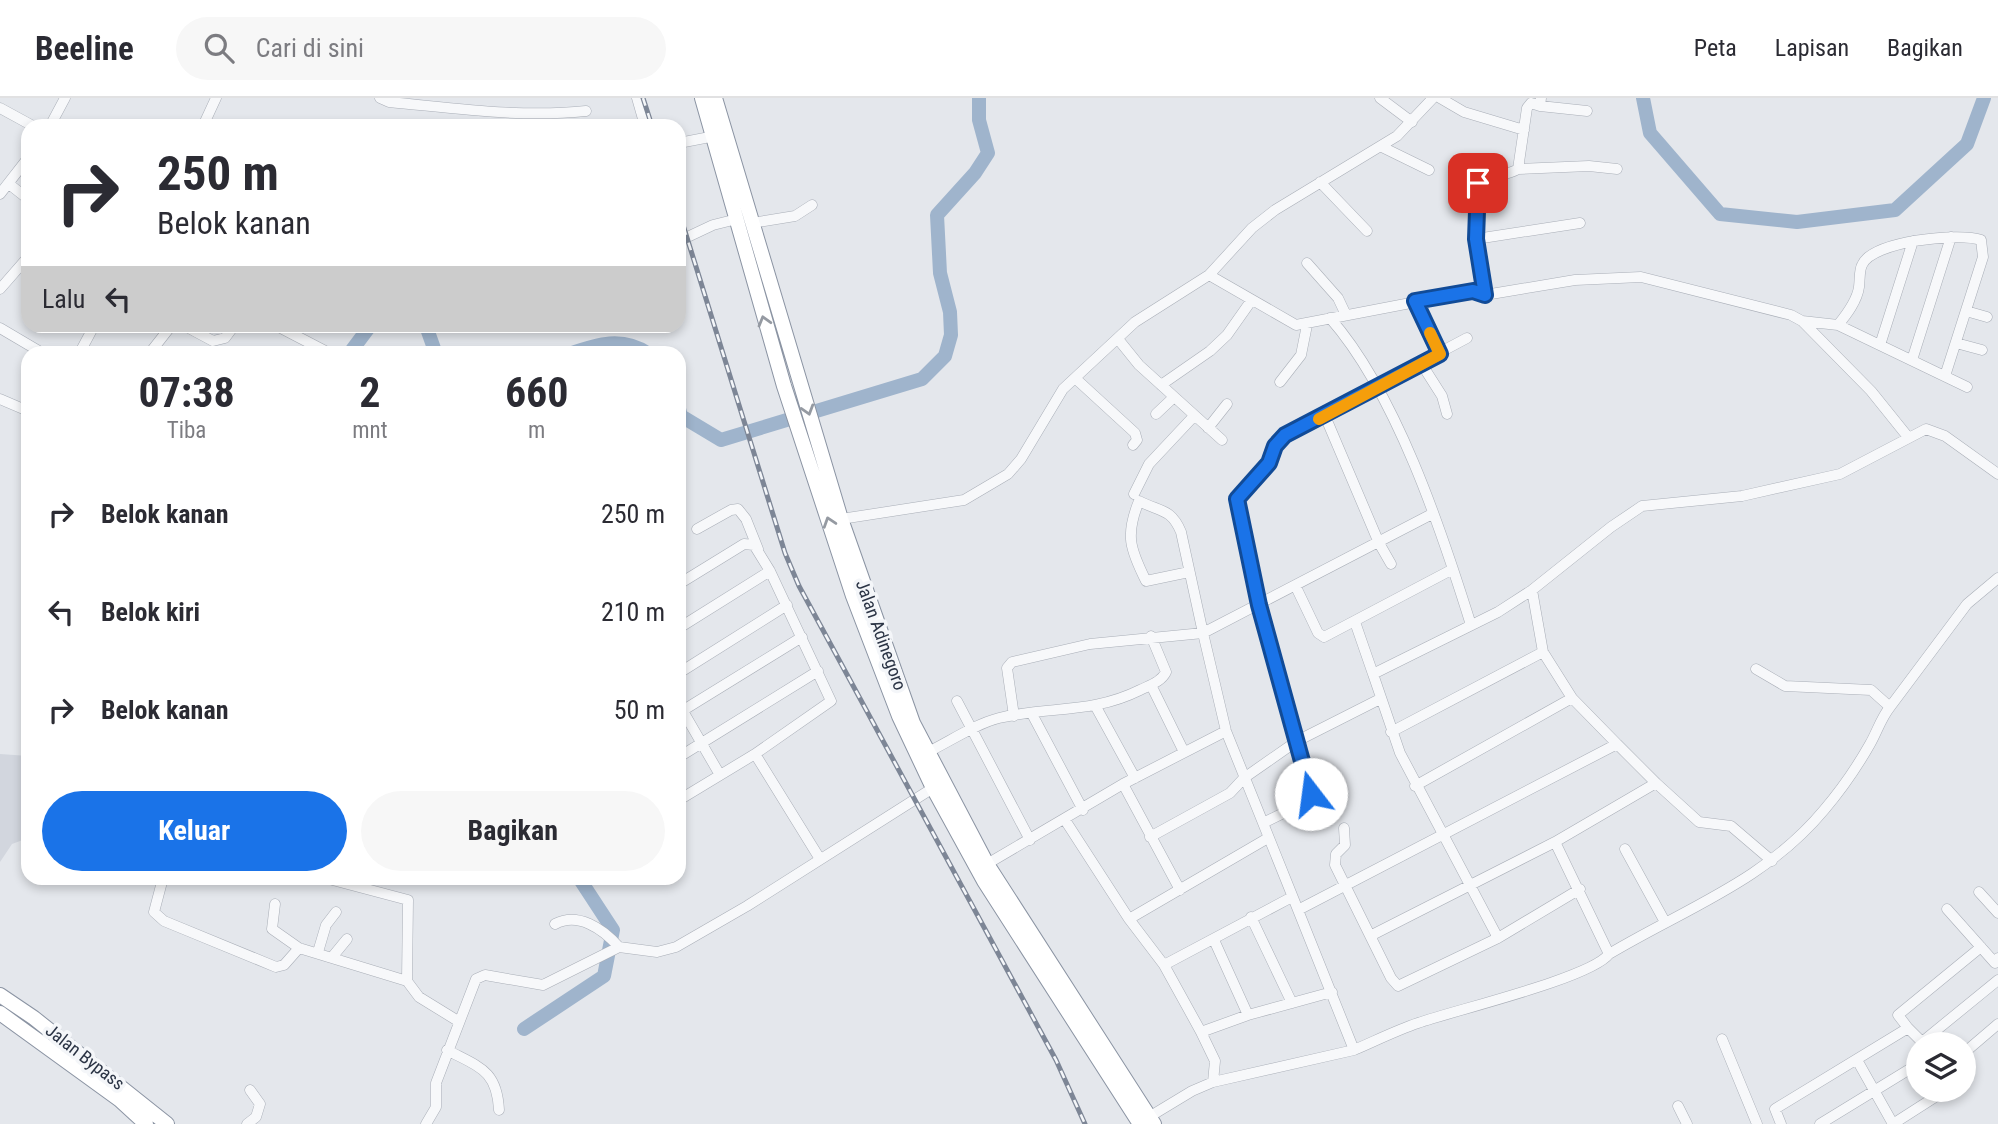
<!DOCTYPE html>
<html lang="id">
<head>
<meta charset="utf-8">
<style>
	:root { --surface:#fff; --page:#f7f7f7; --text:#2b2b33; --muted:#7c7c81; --line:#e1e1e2; --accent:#1a73e8 }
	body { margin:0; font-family:"Roboto Condensed",sans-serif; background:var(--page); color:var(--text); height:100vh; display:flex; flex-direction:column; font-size:26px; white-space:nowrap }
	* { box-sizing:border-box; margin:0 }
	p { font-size:23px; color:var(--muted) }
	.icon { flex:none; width:38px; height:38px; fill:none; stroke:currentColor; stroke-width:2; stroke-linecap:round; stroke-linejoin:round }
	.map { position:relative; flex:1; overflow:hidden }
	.panel { position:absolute; left:21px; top:248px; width:665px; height:539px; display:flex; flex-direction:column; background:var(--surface); border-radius:21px; box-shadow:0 4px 10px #0003 }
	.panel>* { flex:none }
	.top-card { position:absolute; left:21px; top:21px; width:665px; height:214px; border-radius:21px; box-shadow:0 4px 10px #0003; background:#fff; color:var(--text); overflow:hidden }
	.controls { position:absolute; left:1906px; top:934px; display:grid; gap:14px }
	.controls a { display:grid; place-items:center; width:70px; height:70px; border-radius:50%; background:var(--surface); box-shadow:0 4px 10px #0003; font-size:35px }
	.pin { position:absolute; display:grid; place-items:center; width:60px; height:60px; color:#fff; margin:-30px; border-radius:14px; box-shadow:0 4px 10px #0006 }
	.me { position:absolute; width:77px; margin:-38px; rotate:345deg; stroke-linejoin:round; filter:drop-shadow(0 0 5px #0008) }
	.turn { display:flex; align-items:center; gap:24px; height:147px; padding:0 21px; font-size:32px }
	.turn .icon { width:91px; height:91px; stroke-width:2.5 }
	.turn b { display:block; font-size:49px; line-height:60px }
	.then { display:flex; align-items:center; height:66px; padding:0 21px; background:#0003; gap:14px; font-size:26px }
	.eta { display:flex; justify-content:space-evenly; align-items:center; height:119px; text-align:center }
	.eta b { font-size:42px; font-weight:700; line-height:49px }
	.cta { display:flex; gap:14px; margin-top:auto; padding:14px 21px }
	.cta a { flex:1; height:80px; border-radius:42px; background:var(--accent); color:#fff; font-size:28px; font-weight:700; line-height:80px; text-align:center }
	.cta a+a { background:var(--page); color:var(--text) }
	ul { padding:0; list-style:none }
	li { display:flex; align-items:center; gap:21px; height:98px; padding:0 21px }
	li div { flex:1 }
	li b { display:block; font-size:26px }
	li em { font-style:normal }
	header { display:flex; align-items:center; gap:42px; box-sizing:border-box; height:98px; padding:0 35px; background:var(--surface); border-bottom:2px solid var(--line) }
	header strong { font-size:33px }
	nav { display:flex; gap:38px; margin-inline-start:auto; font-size:24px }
	.search { width:490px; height:63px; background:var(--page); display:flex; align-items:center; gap:18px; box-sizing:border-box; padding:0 24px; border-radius:38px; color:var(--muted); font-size:26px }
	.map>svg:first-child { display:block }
</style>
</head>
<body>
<header>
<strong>Beeline</strong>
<div class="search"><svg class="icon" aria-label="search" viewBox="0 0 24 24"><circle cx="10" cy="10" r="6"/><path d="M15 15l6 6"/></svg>Cari di sini</div>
<nav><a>Peta</a><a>Lapisan</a><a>Bagikan</a></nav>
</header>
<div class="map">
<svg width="1998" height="1026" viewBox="0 0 1998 1026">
	<rect width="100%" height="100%" fill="#e4e7ec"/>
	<path fill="#d2d6de" d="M 0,656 L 28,658 L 28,740 L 12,746 L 0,764 Z"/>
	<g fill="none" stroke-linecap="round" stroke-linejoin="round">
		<path stroke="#9fb4cc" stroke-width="14" d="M 1643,0 L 1650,35 L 1720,116 L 1797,124 L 1895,112 L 1967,46 L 1984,0
			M 426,228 L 436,256
			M 349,256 L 370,228
			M 569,256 C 598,246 622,238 649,256
			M 679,311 L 681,318 L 721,342 L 922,281 L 945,258 L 951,237 L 950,214 L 940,175 L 937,117 L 975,75 L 988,55 L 979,22 L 979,0
			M 524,931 L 604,878 L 613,832 L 579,780"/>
		<defs>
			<path id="minor" d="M 380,0 L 389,4 C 454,10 520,20 586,13
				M 637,0 L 645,28
				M 1380,0 L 1412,24
				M 1440,0 L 1464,14 L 1524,32
				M 1540,8 L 1587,13
				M 0,10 L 33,28
				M 50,28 L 65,0
				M 203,28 L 216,0
				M 679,45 L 715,38
				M 1382,49 L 1429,72
				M 1518,71 L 1589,68 L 1617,71
				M 1320,84 L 1367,133
				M 9,86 L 28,101
				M 0,96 L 28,60
				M 752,125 L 795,118 L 812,107
				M 1476,141 L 1580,125
				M 679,143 L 713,127 L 737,121
				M 1307,165 L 1338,200 L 1346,217
				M 1209,177 L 1296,227 L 1473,193 L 1485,197 L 1575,182 L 1641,179 L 1791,217 L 1802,223 L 1871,293 L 1908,339
				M 0,191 L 28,159
				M 1485,197 L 1476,141 L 1478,84 C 1489,76 1505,79 1518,71 L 1527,10 L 1531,5 L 1540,8 L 1541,0
				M 1415,203 L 1439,256
				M 1966,213 L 1987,219
				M 1330,220 C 1396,295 1441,431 1471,527
				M 1802,223 L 1838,227 L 1967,289
				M 1838,227 C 1847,216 1857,203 1859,189 C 1860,182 1859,173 1862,167 C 1872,143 1960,134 1981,142 L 1983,159 L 1945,278
				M 185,228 L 213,243 L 225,240 L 234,228
				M 277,228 L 329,255
				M 0,230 L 44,256
				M 1118,241 L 1139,267 L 1222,342
				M 1956,245 L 1982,252
				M 1880,247 L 1913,143
				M 79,256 L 94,228
				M 149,256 L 171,228
				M 1912,262 L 1951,139
				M 1421,265 L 1442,298 L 1447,316
				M 1075,280 L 1135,335 L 1137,342 L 1133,347
				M 1280,284 L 1301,257 L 1307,227
				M 1161,287 L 1210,253 L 1227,237 L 1251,203
				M 0,301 L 28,313
				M 1156,316 L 1173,300
				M 1325,318 L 1379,445 L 1391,466
				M 1208,330 L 1227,306
				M 27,364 L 28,362
				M 1134,396 L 1149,366 L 1194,318
				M 1432,416 L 1203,535 L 1226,633 L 1298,812 L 1617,646 L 1656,685
				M 841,421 L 964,402 L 1008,376 L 1021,361 L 1063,291 L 1135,224 L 1209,177 L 1252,130 L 1275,112 L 1397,38 L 1433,0
				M 697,431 L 731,412 L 738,411 L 746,421 L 758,451
				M 679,486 L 744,446 L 754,447 L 770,473 L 831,603 L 755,656 L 679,702
				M 1296,489 L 1318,535 L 1324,539 L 1453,471
				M 1532,492 L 1543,554
				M 1355,524 L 1373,576
				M 679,530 L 770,473
				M 679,575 L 787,507
				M 1151,587 L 1184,654
				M 957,603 L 1030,742
				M 680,608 L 720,677
				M 1096,609 L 1135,680
				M 1890,609 L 1967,506 L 1998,480
				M 682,613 L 802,539
				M 1032,616 L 1083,712
				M 1014,618 L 1007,570 L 1012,564 L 1090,546 L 1203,535 L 1181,434 C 1171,410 1160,414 1139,403 C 1125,437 1130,451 1146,483 L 1189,474
				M 1391,634 L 1543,554 L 1572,600 L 1617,646
				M 926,655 C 949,644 975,626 999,620 C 1049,608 1092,616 1140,592 C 1150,587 1161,584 1166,574 L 1151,538
				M 755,656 L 820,761
				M 679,659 L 818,573
				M 1123,686 L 1180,792
				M 1415,688 L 1572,600
				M 1065,722 L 1129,821 L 1164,867 L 1201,934 L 1248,917 L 1332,894
				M 1263,725 L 1308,703 L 1311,696 L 1260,507 L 1237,401 L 1269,365 L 1275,348 L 1285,337 L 1467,240
				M 1344,730 L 1345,747 L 1336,756 L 1335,767 L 1391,880 L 1398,888 L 1498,840 L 1580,791
				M 1150,739 L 1230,695 L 1244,680 L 1297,643 L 1380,601
				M 1625,751 L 1665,824
				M 987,766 L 1123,686 L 1226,633
				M 163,780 L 154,814 L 164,823 L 276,869 L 284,867 L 299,850 L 407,883
				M 325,780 L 408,802 L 407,883 L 419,899 L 458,923
				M 1979,794 L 1998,815
				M 275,806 L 272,831 L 299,850
				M 1947,811 L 1995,865 L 1998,860
				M 1251,819 L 1292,905
				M 1129,821 L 1268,740
				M 555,826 C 578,814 602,830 619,849
				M 1372,837 L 1555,744
				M 1498,840 L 1400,655 L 1373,576 L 1498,514 L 1532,492 L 1611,429 L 1642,408 L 1742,398 L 1840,376 L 1926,331 L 1945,338 L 1998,376
				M 1214,842 L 1248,917
				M 318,854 L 326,827 L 336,814
				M 1609,856 C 1686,810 1765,783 1824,712 C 1841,692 1857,669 1870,646 C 1877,634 1881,620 1890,609 L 1871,592 L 1785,588 L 1756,571
				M 333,858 L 347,841
				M 1164,867 L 1292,799
				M 1908,930 L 1898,917 L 1981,849
				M 1201,934 L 1215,963 L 1213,984
				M 1722,941 L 1757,1026
				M 1922,944 L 1998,882
				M 447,952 C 479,969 497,972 499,1012
				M 1354,952 C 1375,943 1397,932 1418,925 C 1455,912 1591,880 1609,856 L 1555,744 L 1656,685 L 1699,724 L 1731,728 L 1772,763
				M 1964,955 L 1998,926
				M 1857,962 L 1893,1026
				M 1678,1008 L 1687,1026
				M 1149,1019 L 1192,993 L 1213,984 L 1354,952 L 1298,812
				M 247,1026 L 256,1019 L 260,1006 L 250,992
				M 426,1026 L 436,1009 L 436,985 L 476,881 L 485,877 L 543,887 L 619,849 L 657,854 L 676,849 L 747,808 L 933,690
				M 1781,1026 L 1775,1011 L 1908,930 L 1925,947
				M 1820,1026 L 1918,966
				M 1893,1026 L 1946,992"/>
			<path id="highway" d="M 702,0 L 784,288 L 853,498 L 899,618 L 933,690 L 984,783 L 1140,1026
				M 715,0 L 841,421 L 913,625 L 987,766 L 1154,1026
				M 0,897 L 34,920 L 167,1026
				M 0,915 L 120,1002 L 146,1026"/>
		</defs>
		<use href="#minor" stroke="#a9aeb7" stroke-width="11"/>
		<use href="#highway" stroke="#8b94a3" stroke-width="16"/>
		<use href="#minor" stroke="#f7f8fa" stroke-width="10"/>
		<use href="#highway" stroke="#fff" stroke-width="14"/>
		<defs>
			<path id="rail" d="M 643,0 L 652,28
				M 679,114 L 785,455 L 799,488 L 1056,962 L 1085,1026"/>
		</defs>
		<use href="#rail" stroke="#7d8696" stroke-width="5"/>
		<use href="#rail" stroke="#f4f6f9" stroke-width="2.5" stroke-dasharray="8" stroke-linecap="butt"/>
	</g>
	<defs><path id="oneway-chevron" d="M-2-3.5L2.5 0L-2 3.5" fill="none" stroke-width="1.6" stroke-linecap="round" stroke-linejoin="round" transform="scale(1.75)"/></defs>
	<g stroke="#959aa2">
		<use href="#oneway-chevron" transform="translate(764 223) rotate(-106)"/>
		<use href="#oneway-chevron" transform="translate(808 312) rotate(73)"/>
		<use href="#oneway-chevron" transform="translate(829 424) rotate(-108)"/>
	</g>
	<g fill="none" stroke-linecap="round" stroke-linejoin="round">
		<defs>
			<path id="route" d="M 1311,696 L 1259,507 L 1237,401 L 1269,365 L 1275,348 L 1285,337 L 1440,256 L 1415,203 L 1473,193 L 1485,197 L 1476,141 L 1478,85"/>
		</defs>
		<use href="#route" stroke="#114b97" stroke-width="18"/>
		<use href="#route" stroke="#1a73e8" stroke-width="12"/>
		<path stroke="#f59e0b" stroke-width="12" d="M 1319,321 L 1440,256 L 1430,235"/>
	</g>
	<g text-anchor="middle" stroke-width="7" stroke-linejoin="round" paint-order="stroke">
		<g font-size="18" fill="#2b3445" stroke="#f4f6f9">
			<text transform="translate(881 537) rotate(70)" y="6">Jalan Adinegoro</text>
			<text transform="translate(85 959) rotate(38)" y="6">Jalan Bypass</text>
		</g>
	</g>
</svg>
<div class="controls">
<a><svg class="icon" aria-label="layers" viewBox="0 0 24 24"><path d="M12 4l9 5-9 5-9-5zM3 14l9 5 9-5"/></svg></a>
</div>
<div class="pin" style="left:1478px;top:85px;background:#d93025"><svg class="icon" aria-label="arrive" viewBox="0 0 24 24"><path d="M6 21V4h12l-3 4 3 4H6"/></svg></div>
<svg class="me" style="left:1311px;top:696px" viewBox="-20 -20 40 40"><circle r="19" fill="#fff"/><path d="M0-13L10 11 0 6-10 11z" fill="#1a73e8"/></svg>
<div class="top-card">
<div class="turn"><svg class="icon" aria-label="right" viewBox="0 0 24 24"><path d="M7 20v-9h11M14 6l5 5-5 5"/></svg><div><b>250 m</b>Belok kanan</div></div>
<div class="then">Lalu<svg class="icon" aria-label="left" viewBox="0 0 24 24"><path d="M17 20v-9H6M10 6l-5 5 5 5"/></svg></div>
</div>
<section class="panel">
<div class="eta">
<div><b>07:38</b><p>Tiba</p></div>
<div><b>2</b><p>mnt</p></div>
<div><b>660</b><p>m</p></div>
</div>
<ul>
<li><svg class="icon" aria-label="right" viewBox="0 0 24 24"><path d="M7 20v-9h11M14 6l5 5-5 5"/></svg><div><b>Belok kanan</b></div><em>250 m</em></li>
<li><svg class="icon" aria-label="left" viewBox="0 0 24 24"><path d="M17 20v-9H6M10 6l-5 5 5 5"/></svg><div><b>Belok kiri</b></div><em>210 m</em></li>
<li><svg class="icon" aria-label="right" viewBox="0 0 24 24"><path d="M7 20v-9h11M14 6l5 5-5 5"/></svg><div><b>Belok kanan</b></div><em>50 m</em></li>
</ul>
<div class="cta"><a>Keluar</a><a>Bagikan</a></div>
</section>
</div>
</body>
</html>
